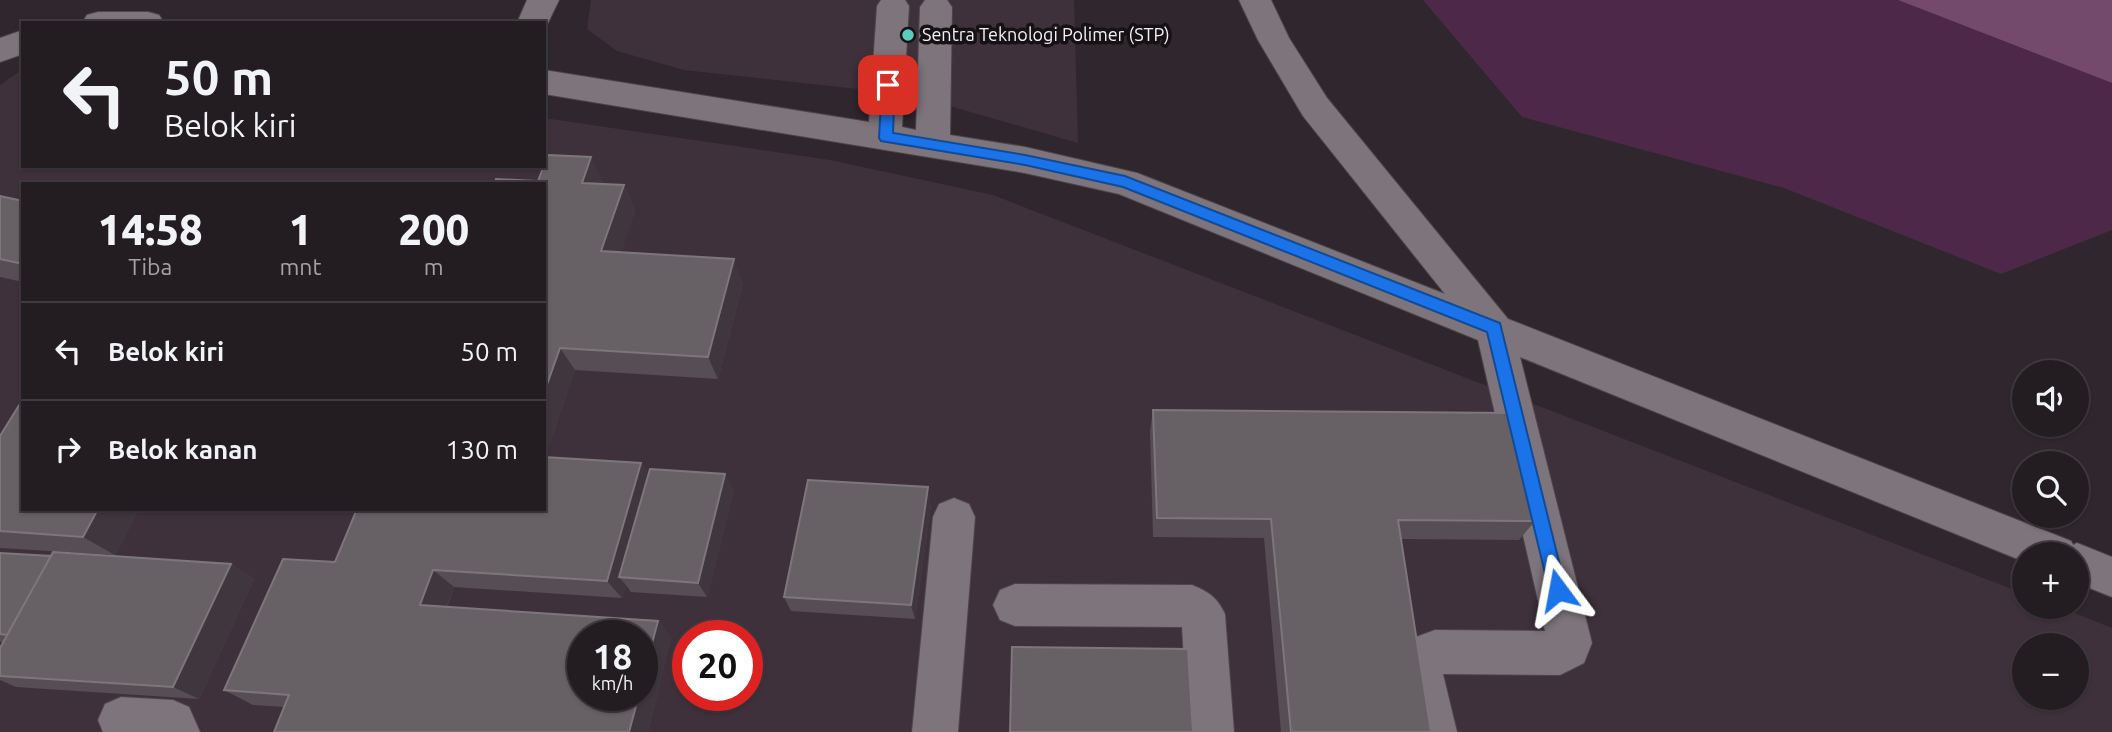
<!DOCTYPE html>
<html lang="id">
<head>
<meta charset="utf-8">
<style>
	:root { --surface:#231d22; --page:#2f2a2f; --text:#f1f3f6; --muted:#a3a2a5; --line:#403b40 }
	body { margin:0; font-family:Ubuntu,sans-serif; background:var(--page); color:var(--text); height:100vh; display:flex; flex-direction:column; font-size:26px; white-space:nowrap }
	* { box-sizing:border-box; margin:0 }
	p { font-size:23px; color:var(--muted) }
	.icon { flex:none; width:38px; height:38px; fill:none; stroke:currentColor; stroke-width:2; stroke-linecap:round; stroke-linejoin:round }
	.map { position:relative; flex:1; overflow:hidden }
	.drawer { position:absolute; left:21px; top:182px; width:525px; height:329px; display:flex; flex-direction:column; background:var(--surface); border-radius:0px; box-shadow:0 2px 5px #0004,0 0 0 2px var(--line) }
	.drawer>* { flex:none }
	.top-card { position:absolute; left:21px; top:21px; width:525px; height:147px; border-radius:0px; box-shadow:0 2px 5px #0004,0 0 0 2px var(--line); background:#231d22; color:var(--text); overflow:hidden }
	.controls { position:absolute; left:2012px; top:360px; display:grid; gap:14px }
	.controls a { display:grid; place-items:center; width:77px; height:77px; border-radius:50%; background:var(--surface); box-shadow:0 2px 5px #0004,0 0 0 2px var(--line); font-size:35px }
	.speed { position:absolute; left:567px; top:620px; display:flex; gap:14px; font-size:35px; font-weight:700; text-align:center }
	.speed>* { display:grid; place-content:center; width:91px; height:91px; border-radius:50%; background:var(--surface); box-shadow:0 2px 5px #0004,0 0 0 2px var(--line); line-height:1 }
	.speed small { font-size:18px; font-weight:400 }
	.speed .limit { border:10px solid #d22; background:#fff; color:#111 }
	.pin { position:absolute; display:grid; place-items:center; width:60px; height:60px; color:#fff; margin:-30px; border-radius:14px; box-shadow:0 4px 10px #0006 }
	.me { position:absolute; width:77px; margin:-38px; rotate:347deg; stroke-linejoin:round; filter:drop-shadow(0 0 5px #0008) }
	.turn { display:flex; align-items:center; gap:24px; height:147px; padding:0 28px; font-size:32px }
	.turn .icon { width:91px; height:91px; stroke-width:2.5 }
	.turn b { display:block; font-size:49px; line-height:60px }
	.eta { display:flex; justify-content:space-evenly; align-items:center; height:119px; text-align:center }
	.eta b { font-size:42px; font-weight:800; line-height:49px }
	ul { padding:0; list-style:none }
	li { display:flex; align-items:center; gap:21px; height:98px; padding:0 28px; border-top:2px solid var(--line) }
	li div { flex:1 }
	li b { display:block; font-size:26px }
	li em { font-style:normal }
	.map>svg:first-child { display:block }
</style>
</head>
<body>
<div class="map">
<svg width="2112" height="732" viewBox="0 0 2112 732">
	<rect width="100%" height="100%" fill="#2f272d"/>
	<path fill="#3e313b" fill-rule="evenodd" d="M 591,0 L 1074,0 L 1078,143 L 912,95 L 684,70 L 617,51 L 587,29 Z
		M 23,69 L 23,166 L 544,166 L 544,118 L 830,160 L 993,195 L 2025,594 L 2025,607 L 2059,607 L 2112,628 L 2112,732 L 0,732 L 0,85 ZM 23,184 L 544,184 L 544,509 L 23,509 ZM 583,635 L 642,635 L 642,695 L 583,695 ZM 688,635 L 747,635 L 747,695 L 688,695 ZM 2025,646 L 2077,646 L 2077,698 L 2025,698 Z"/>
	<path fill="#4e2848" d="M 1423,0 L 1898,0 L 2112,83 L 2112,230 L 2001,274 L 1784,188 L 1522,117 Z"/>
	<path fill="#73496c" d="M 1898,0 L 2112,0 L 2112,83 Z"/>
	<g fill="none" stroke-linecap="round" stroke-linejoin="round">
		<defs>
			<path id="minor" d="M 527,0 L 559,0 L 544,31 L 544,23 L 517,23 Z
				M 881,0 L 905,0 L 909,6 L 902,127 L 916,130 L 920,7 L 925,0 L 947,0 L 952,7 L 950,135 L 1025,147 L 1137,173 L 1445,294 L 1303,116 L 1258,40 L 1239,0 L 1271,0 L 1289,38 L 1327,98 L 1508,319 L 2071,541 L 2073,545 L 2077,543 L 2112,557 L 2112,597 L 2077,583 L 2077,555 L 2025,555 L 2025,562 L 1520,357 L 1592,643 L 1584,663 L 1560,675 L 1443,674 L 1457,732 L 1411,732 L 1397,668 L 1405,641 L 1435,630 L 1545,631 L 1478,340 L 1119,194 L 1025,173 L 544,94 L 544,70 L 869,122 L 877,6 Z
				M 98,12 L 148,12 L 159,15 L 164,23 L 82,23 L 87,15 Z
				M 23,30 L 23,54 L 0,62 L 0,38 Z
				M 954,498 L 969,504 L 975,517 L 958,732 L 912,732 L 933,517 L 939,504 Z
				M 1015,584 L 1192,585 C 1209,592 1217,597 1225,614 L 1234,732 L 1188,732 L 1182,627 L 1015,626 L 1000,620 L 993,605 L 1000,590 Z
				M 121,697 L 173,700 L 189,707 L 200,732 L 103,732 L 98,720 L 105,704 Z"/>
		</defs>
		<use href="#minor" stroke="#4c464b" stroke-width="2"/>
		<use href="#minor" fill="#7e757c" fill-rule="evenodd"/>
	</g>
	<path fill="#564e54" d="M 538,181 L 604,183 L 603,184 L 624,185 L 635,210 L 621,252 L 743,283 L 718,379 L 575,370 L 545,457 L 641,463 L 648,474 L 734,490 L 707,597 L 631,592 L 626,585 L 622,598 L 454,587 L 447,607 L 658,621 L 671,637 L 648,732 L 274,732 L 285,707 L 253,705 L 224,690 L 335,562 Z
		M 0,196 L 23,201 L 23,282 L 0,277 Z
		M 1153,410 L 1535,521 L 1519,540 L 1401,539 L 1431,732 L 1281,732 L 1264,538 L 1153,537 L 1150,431 Z
		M 0,436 L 139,509 L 115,555 L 0,548 Z
		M 931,504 L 915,619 L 791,611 L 784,597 Z
		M 0,553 L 231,564 L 254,579 L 199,699 L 16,687 L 0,680 L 0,648 L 3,642 L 0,642 Z"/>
	<path fill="#3f373d" d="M 591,157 L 604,183 L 595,208 L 582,183 Z
		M 624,185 L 635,210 L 614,275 L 601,251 Z
		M 734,259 L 743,283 L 718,379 L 708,357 Z
		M 560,348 L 575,370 L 544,460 L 544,393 Z
		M 641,463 L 654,483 L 619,577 L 626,585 L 622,598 L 607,581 Z
		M 725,474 L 734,490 L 707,597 L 698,583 Z
		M 928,487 L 931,504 L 915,619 L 911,605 Z
		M 98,509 L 139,509 L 115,555 L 83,537 Z
		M 231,564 L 254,579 L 199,699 L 173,687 Z
		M 433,570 L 454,587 L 441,621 L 420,605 Z
		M 658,621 L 671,637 L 648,732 L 629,732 L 639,695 L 642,695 L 642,681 Z"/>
	<path fill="#676065" stroke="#7d767c" stroke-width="2" d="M 548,155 L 591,157 L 582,183 L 624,185 L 601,251 L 734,259 L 708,357 L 560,348 L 544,393 L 544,184 L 494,184 L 496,179 L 538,181 Z
		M 0,196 L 23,201 L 23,264 L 0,259 Z
		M 23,399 L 23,509 L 98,509 L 83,537 L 0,531 L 0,436 Z
		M 1153,410 L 1511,413 L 1535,521 L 1398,520 L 1431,732 L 1291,732 L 1271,519 L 1157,518 Z
		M 544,457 L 641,463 L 607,581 L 433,570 L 420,605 L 658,621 L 642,681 L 642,635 L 583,635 L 583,695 L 639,695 L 629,732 L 274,732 L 289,695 L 224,690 L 283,559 L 335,562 L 357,509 L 544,509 Z
		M 650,469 L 725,474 L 698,583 L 619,577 Z
		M 808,480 L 928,487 L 911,605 L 784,597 Z
		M 53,552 L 231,564 L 173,687 L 0,676 L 0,648 Z
		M 0,553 L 51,556 L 7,635 L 0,634 Z
		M 1012,647 L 1188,649 L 1193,732 L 1010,732 Z"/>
	<path fill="#1a73e8" stroke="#114b97" stroke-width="2" d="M 888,80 L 895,85 L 893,133 L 1025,155 L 1125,176 L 1500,323 L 1566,590 L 1564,596 L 1558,599 L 1551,596 L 1549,590 L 1487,332 L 1123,187 L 1025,165 L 881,141 L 879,138 L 882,85 Z"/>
	<circle fill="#59cebe" stroke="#151114" stroke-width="2.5" cx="908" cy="35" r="7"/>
	<g text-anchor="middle" stroke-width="7" stroke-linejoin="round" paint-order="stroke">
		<g font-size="18" fill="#f5f0f4" stroke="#151114" text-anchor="start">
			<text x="922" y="41">Sentra Teknologi Polimer (STP)</text>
		</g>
	</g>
</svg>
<div class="controls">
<a><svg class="icon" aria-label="sound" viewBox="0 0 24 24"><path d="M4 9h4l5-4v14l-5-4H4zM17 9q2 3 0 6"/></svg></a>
<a><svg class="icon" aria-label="search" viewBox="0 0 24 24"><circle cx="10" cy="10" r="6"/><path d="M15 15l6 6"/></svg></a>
<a>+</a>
<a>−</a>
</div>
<div class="speed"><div>18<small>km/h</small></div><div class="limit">20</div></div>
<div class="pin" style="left:888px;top:85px;background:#d93025"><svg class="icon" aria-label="arrive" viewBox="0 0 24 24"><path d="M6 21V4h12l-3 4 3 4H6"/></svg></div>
<svg class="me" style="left:1558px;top:590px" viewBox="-20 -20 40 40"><path d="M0-17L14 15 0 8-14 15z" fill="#1a73e8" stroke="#fff" stroke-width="4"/></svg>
<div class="top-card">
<div class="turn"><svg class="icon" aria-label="left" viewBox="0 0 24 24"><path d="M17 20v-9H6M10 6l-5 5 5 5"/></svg><div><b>50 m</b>Belok kiri</div></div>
</div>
<section class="drawer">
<div class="eta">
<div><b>14:58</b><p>Tiba</p></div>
<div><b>1</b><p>mnt</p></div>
<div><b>200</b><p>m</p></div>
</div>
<ul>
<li><svg class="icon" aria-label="left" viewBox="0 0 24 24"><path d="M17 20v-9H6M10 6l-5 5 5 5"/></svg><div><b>Belok kiri</b></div><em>50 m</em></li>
<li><svg class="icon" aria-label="right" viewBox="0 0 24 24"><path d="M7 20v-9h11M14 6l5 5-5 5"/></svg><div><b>Belok kanan</b></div><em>130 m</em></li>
</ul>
</section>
</div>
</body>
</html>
